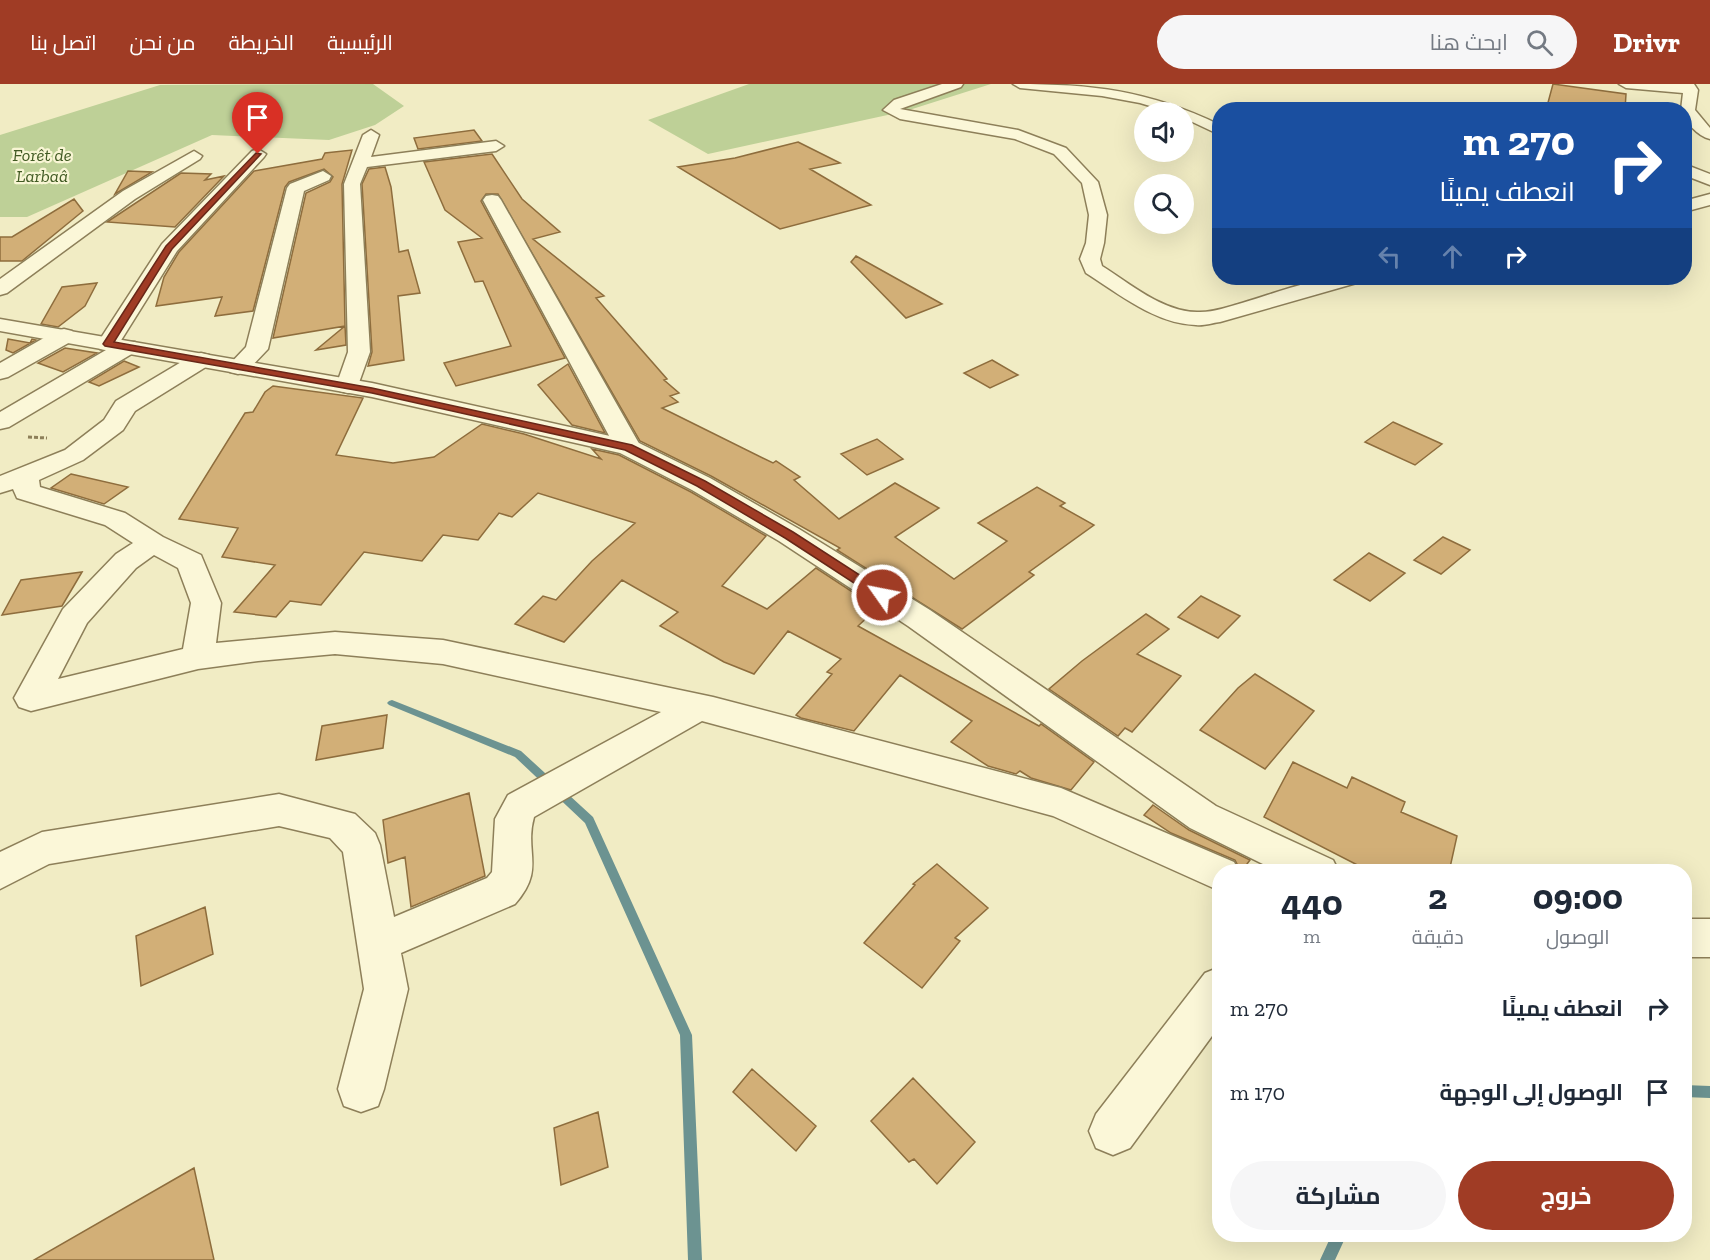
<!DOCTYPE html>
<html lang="ar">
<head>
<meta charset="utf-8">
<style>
	:root { --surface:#fff; --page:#f6f6f7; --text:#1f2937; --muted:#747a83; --accent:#a03c25 }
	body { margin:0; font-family:"Zilla Slab",Cairo,serif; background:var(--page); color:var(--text); direction:rtl; height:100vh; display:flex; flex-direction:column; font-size:22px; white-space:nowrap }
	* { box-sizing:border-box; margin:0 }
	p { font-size:20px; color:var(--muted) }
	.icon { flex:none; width:33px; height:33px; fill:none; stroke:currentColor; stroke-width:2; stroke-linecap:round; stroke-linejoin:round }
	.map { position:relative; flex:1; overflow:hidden; direction:ltr }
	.drawer { position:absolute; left:1212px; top:780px; width:480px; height:378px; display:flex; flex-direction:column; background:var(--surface); border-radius:24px; box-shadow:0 6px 24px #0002; direction:rtl }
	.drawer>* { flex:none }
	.hud { position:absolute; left:1212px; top:18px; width:480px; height:183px; border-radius:24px; box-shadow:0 6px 24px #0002; direction:rtl; background:#1a4fa0; color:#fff; overflow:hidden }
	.buttons { position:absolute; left:1134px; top:18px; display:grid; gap:12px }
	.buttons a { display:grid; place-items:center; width:60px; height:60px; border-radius:50%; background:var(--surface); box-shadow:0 6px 24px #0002; font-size:30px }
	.pin { position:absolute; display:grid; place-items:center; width:51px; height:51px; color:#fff; margin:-62px -26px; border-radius:50% 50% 50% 0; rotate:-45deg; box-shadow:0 0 6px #0007 }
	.pin .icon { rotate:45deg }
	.me { position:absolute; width:66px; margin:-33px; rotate:303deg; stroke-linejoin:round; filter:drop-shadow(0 0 4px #0008) }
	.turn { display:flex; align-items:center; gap:21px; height:126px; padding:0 18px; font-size:27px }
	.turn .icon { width:78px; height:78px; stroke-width:2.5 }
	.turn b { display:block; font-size:42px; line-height:51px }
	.lanes { display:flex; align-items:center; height:57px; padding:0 18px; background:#0003; justify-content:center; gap:30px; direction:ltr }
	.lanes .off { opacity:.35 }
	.eta { display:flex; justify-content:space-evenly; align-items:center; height:102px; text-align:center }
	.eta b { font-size:36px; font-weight:700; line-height:42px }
	.button { display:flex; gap:12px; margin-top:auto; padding:12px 18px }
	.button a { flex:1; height:69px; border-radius:36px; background:var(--accent); color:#fff; font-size:24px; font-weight:700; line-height:69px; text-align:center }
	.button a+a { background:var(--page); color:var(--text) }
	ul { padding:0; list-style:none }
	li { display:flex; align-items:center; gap:18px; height:84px; padding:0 18px }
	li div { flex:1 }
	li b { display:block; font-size:22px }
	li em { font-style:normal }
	header { display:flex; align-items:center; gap:36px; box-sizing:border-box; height:84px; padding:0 30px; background:var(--accent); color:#fff }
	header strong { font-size:28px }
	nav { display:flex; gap:33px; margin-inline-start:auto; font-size:21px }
	.search { width:420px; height:54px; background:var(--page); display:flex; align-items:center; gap:15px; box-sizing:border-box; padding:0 21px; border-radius:33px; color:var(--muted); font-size:22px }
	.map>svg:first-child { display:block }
</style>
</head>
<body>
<header>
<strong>Drivr</strong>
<div class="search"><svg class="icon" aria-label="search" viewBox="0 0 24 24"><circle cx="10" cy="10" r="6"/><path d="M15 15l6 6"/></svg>ابحث هنا</div>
<nav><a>الرئيسية</a><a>الخريطة</a><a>من نحن</a><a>اتصل بنا</a></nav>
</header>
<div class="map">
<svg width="1710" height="1176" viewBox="0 0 1710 1176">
	<rect width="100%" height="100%" fill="#f1ecc4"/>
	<path fill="#bed097" d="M 373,0 L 404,22 L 375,41 L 329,56 L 212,51 L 27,133 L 0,133 L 0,51 L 160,1 Z
		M 749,0 L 991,0 L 906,27 L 708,70 L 648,36 Z"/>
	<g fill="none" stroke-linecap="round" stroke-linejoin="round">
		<path fill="#6c9391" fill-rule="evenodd" d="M 392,616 L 521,667 L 593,733 L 692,951 L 702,1176 L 688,1176 L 680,951 L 585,739 L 515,673 L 389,621 L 387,619 L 389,617 Z
			M 1684,1001 L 1710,1002 L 1710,1014 L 1684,1013 Z
			M 1332,1150 L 1347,1150 L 1335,1176 L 1320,1176 Z"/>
	</g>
	<path fill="#d2af77" stroke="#8e6d3d" stroke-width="1.5" d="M 1553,0 L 1626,10 L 1625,26 L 1546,26 Z
		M 474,46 L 482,57 L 418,65 L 414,54 Z
		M 798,58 L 840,79 L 810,85 L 871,121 L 780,145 L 678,83 L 735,74 Z
		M 352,66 L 342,100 L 345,242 L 273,254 L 306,109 L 330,98 L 333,93 L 324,85 L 289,98 L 285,103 L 253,227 L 215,232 L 222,213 L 156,222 L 164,193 L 179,168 L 254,87 L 322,75 L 325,69 Z
		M 492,70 L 522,115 L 560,148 L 533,155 L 604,212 L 596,214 L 667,295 L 664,296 L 679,309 L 670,312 L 678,318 L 662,324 L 773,379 L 776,377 L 800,393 L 794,396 L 839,435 L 895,399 L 939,424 L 895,453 L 954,495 L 1007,457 L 978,439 L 1037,403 L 1065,419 L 1060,422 L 1094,441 L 1029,488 L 1034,491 L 962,545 L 837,466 L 840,464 L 711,392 L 640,357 L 498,110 L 486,110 L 481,117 L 565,274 L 456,302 L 444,279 L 511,262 L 483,197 L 475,198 L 458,158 L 482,154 L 445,126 L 424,78 Z
		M 385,83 L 391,103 L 399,168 L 408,166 L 420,209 L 398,212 L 404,276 L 368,282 L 372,268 L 362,100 L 369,85 Z
		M 128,87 L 152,88 L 115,110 Z
		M 181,89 L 211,90 L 205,96 L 224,92 L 175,143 L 107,138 Z
		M 74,115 L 83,127 L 22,177 L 0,177 L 0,153 L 12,153 Z
		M 856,172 L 942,220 L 906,234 L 851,178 Z
		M 97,199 L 85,222 L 58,243 L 41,240 L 62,203 Z
		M 345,242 L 346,261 L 316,266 Z
		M 8,255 L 30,259 L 32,255 L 36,256 L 13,269 L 6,266 Z
		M 65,264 L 97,269 L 63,288 L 38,279 Z
		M 992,276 L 1018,291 L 990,304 L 964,289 Z
		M 124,277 L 139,283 L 99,302 L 89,298 Z
		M 568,280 L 605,349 L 572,341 L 538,301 Z
		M 273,302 L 363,314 L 336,371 L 393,379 L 434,373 L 482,340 L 524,350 L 601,375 L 592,365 L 619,371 L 691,408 L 766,452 L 722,502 L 767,525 L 816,484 L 877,524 L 858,542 L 1039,642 L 1041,640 L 1094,678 L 1071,706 L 1031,694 L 1020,687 L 1016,690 L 988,682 L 951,658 L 972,637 L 900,591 L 854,647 L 801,634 L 796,631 L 832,590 L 827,588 L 841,575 L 788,547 L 754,590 L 724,578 L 660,542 L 678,528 L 622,496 L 564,558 L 515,540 L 543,512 L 556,516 L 592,477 L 635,439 L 538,409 L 512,433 L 499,429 L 478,456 L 443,451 L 422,477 L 364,468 L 321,521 L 290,517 L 276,533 L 234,528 L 275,481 L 222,473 L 238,444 L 179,435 L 245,329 L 253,328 L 265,308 Z
		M 1393,338 L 1442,360 L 1415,381 L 1365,358 Z
		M 877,355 L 903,375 L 867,391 L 841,370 Z
		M 71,390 L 128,403 L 104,420 L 51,404 Z
		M 1443,453 L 1470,466 L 1441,490 L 1414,476 Z
		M 1369,469 L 1405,489 L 1370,517 L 1334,496 Z
		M 82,488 L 62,522 L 2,531 L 21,496 Z
		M 1201,512 L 1240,532 L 1218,554 L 1178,533 Z
		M 1146,530 L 1169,545 L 1137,570 L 1181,592 L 1132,648 L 1125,644 L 1118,652 L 1049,605 L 1082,577 Z
		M 1255,590 L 1314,627 L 1265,685 L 1200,646 L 1238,604 Z
		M 387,631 L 383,664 L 316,676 L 322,642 Z
		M 1293,678 L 1347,704 L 1352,693 L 1405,718 L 1401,728 L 1457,752 L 1449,788 L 1371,788 L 1264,733 Z
		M 469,709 L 485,792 L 411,823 L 405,773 L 388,779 L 383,736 Z
		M 1153,721 L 1189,746 L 1250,776 L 1241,788 L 1235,776 L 1171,749 L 1144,731 Z
		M 937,780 L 988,824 L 955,854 L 960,857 L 922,904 L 864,859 L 915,801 L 913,800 Z
		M 205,823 L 213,870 L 141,902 L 136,852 Z
		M 752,985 L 816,1042 L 796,1067 L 733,1008 Z
		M 913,994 L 975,1058 L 937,1100 L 914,1075 L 909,1078 L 871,1037 Z
		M 598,1028 L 608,1083 L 561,1101 L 554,1044 Z
		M 194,1084 L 214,1176 L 34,1176 Z"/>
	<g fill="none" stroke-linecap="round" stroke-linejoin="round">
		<defs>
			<path id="minor" d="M 942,0 L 963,0 L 961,3 L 900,25 L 1018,46 L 1066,64 L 1098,98 L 1107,131 L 1104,159 L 1100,175 L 1102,182 C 1129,199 1163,228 1197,228 C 1212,229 1227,223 1242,219 C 1280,208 1323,189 1363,194 L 1360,198 L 1220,238 C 1212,239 1204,242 1196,241 C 1156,240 1119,210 1086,189 L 1080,175 L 1086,159 L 1089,131 L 1082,99 L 1054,70 L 1015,55 L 900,35 L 883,26 L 894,16 Z
				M 1013,0 C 1092,0 1148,6 1220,41 L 1220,51 L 1184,34 L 1184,28 L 1170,28 L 1140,19 L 1102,12 L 1020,4 Z
				M 1619,0 L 1694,0 L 1698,6 L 1695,26 L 1710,44 L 1710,55 C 1698,52 1684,38 1684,26 L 1681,26 L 1683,9 L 1626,4 Z
				M 371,46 L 379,51 L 371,73 L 496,57 L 504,62 L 496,67 L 367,83 L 360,100 L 370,268 L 356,307 L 348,309 L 340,307 L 336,302 L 348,268 L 344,100 L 363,51 Z
				M 258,65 L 266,70 L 264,73 L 177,167 L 120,258 L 135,258 L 138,263 L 135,268 L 9,343 L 0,345 L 0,328 L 106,266 L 100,265 L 97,260 L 162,160 L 252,67 Z
				M 194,67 L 202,72 L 200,75 L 135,115 L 7,209 L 0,211 L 0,195 L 123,107 Z
				M 1684,80 L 1710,90 L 1710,101 L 1684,91 Z
				M 323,87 L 331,92 L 329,96 L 304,107 L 268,265 L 246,288 L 238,290 L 230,288 L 227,283 L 246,263 L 287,104 L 290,100 Z
				M 1710,110 L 1710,121 L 1684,128 L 1684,117 Z
				M 492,111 L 498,112 L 501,116 L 641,363 L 637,368 L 628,371 L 619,368 L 615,363 L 483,116 L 486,112 Z
				M 64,245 L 72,247 L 75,252 L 72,257 L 8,293 L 0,295 L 0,279 L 56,247 Z
				M 201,269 L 209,271 L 212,276 L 209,281 L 135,327 L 123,346 L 83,376 L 39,396 L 40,403 L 125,429 L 163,453 L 201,471 L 221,519 L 216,559 L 335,548 L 443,556 L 713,613 L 1061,704 L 1234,778 L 1239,788 L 1220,788 L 1220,807 L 1053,732 L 702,637 L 534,733 C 524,769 546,785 515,820 L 401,869 L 408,905 L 384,1005 L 378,1022 L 361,1028 L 344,1022 L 338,1005 L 364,905 L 343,768 L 330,754 L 279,742 L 49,780 L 0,805 L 0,768 L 42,748 L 279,710 L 355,730 L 375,749 L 380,761 L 394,833 L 487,794 L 492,788 L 495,735 L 508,711 L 661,628 L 443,580 L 335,570 L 258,577 L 198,585 L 31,627 L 19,623 L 14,614 L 63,525 L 116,470 L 133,459 L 105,441 L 17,414 L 13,405 L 0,409 L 0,392 L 65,366 L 104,336 L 116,317 L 193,271 ZM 154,471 L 178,484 L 191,519 L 183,565 L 58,595 L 87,539 L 136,484 Z
				M 1220,883 L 1220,941 L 1130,1064 L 1113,1071 L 1096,1064 L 1089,1047 L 1096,1030 L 1205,889 Z"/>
			<path id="tertiary" d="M 0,235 L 372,299 L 637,358 L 710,394 L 799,445 L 930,526 L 1216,722 L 1333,776 L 1339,788 L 1279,788 L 1190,744 L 908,542 L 779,457 L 692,406 L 620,369 L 372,313 L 0,247 Z
				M 1684,835 L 1710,835 L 1710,873 L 1684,873 Z"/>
		</defs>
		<use href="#minor" stroke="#8d7f59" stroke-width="3"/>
		<use href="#tertiary" stroke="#8d7f59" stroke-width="3"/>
		<path stroke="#8d7f59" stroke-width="3" stroke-dasharray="4 2" stroke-linecap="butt" d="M 28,353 L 47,354"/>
		<use href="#minor" fill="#fbf7d8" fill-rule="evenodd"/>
		<use href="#tertiary" fill="#fbf7d8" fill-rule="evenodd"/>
	</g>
	<path fill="#a03c25" stroke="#682718" stroke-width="1.5" d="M 256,69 L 261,70 L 172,165 L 114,258 L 372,304 L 632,361 L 705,397 L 793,448 L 886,508 L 888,511 L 886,514 L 877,514 L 785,454 L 697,402 L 625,366 L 372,309 L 105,262 L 103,260 L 166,162 Z"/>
	<g text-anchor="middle" stroke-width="4.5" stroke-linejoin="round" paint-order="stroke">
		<g font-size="18" font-style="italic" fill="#415a23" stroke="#f8f5d4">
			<text x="42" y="77">Forêt de<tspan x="42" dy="21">Larbaâ</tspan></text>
		</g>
	</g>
</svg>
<div class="buttons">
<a><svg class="icon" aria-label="sound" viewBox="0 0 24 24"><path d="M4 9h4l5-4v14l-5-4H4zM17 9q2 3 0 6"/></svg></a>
<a><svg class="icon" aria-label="search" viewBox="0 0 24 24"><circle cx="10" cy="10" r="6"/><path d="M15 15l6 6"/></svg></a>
</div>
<div class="pin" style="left:258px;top:70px;background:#d93025"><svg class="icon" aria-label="arrive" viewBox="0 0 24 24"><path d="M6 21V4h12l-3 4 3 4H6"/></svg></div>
<svg class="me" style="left:882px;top:511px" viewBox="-20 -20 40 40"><circle r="17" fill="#a03c25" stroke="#fff" stroke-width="3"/><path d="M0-11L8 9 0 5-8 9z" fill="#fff"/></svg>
<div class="hud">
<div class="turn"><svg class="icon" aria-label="right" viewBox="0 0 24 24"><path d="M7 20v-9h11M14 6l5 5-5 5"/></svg><div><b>270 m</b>انعطف يمينًا</div></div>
<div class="lanes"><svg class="icon off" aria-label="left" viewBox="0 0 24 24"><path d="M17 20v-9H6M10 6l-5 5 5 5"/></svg><svg class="icon off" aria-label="ahead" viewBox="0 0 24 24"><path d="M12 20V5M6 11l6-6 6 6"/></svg><svg class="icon" aria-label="right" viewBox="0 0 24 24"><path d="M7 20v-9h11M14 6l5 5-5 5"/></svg></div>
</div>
<section class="drawer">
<div class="eta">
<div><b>09:00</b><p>الوصول</p></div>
<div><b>2</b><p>دقيقة</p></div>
<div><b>440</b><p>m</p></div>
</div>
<ul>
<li><svg class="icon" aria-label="right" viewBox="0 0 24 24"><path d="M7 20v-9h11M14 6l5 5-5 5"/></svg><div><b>انعطف يمينًا</b></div><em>270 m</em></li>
<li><svg class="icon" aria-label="arrive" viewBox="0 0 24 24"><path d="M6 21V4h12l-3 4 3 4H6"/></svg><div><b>الوصول إلى الوجهة</b></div><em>170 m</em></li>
</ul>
<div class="button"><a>خروج</a><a>مشاركة</a></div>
</section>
</div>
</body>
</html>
